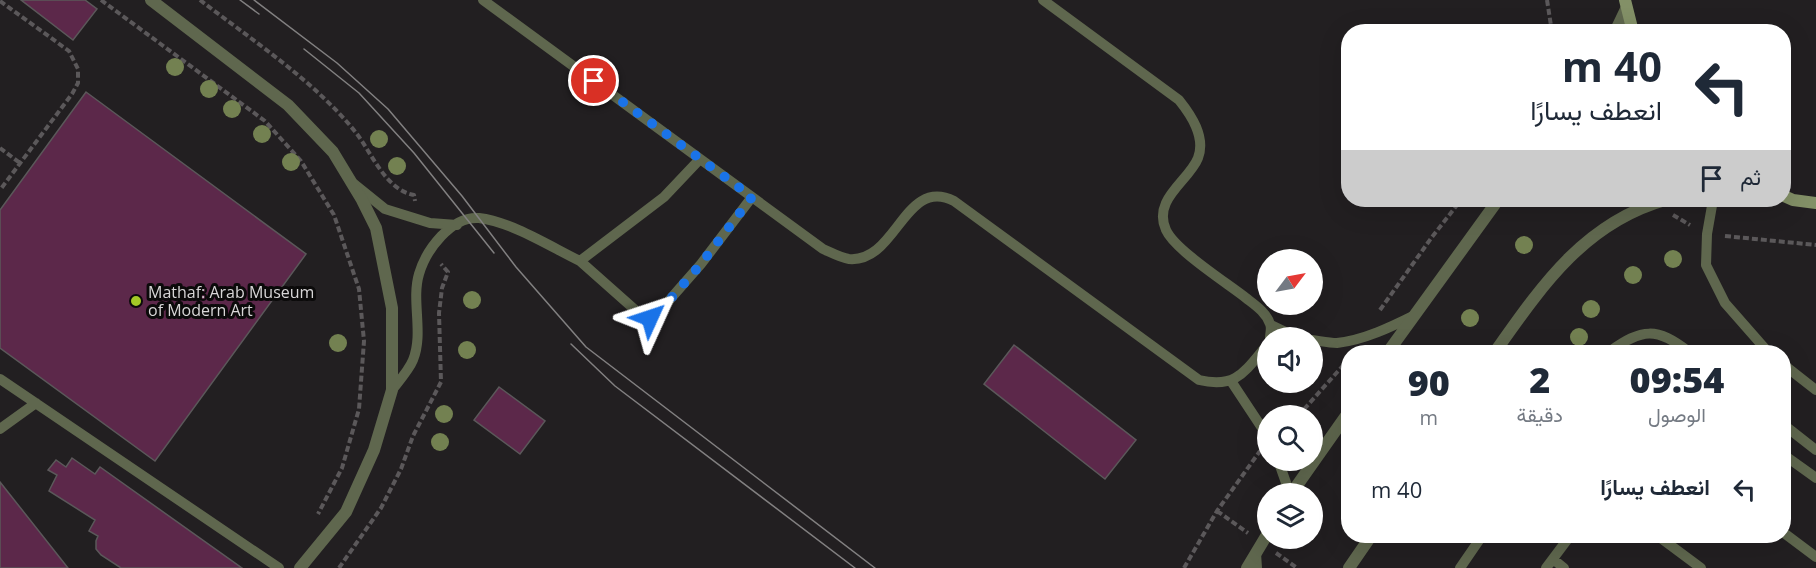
<!DOCTYPE html>
<html lang="ar">
<head>
<meta charset="utf-8">
<style>
	:root { --surface:#fff; --page:#f2f2f3; --text:#1f2937; --muted:#747a83 }
	body { margin:0; font-family:"Open Sans",Vazirmatn,sans-serif; background:var(--page); color:var(--text); direction:rtl; height:100vh; display:flex; flex-direction:column; font-size:22px; white-space:nowrap }
	* { box-sizing:border-box; margin:0 }
	p { font-size:20px; color:var(--muted) }
	.icon { flex:none; width:33px; height:33px; fill:none; stroke:currentColor; stroke-width:2; stroke-linecap:round; stroke-linejoin:round }
	.map { position:relative; flex:1; overflow:hidden; direction:ltr }
	.sheet { position:absolute; left:1341px; top:345px; width:450px; height:198px; display:flex; flex-direction:column; background:var(--surface); border-radius:24px; box-shadow:0 6px 24px #0002; direction:rtl }
	.sheet>* { flex:none }
	.banner { position:absolute; left:1341px; top:24px; width:450px; height:183px; border-radius:24px; box-shadow:0 6px 24px #0002; direction:rtl; background:#fff; color:var(--text); overflow:hidden }
	.needle { width:39px; rotate:58deg }
	.tools { position:absolute; left:1257px; top:249px; display:grid; gap:12px }
	.tools a { display:grid; place-items:center; width:66px; height:66px; border-radius:50%; background:var(--surface); box-shadow:0 6px 24px #0002; font-size:30px }
	.pin { position:absolute; display:grid; place-items:center; width:51px; height:51px; color:#fff; margin:-26px; border:3px solid #fff; border-radius:50%; box-shadow:0 2px 6px #0007 }
	.me { position:absolute; width:66px; margin:-33px; rotate:48deg; stroke-linejoin:round; filter:drop-shadow(0 0 4px #0008) }
	.turn { display:flex; align-items:center; gap:21px; height:126px; padding:0 30px; font-size:27px }
	.turn .icon { width:78px; height:78px; stroke-width:2.5 }
	.turn b { display:block; font-size:42px; line-height:51px }
	.then { display:flex; align-items:center; height:57px; padding:0 30px; background:#0003; gap:12px; font-size:22px }
	.eta { display:flex; justify-content:space-evenly; align-items:center; height:102px; text-align:center }
	.eta b { font-size:36px; font-weight:800; line-height:42px }
	ul { padding:0; list-style:none }
	li { display:flex; align-items:center; gap:18px; height:84px; padding:0 30px }
	li div { flex:1 }
	li b { display:block; font-size:22px }
	li em { font-style:normal }
	.map>svg:first-child { display:block }
</style>
</head>
<body>
<div class="map">
<svg width="1816" height="568" viewBox="0 0 1816 568">
	<rect width="100%" height="100%" fill="#221f21"/>
	<path fill="#5c284a" stroke="#5b585a" stroke-width="1.5" d="M 21,0 L 85,0 L 97,9 L 73,40 Z
		M 86,92 L 306,254 L 155,461 L 0,348 L 0,210 Z
		M 1014,345 L 1136,440 L 1105,479 L 984,384 Z
		M 499,387 L 545,421 L 520,454 L 474,420 Z
		M 72,458 L 95,474 L 100,467 L 242,568 L 121,568 L 101,555 L 96,549 L 96,541 L 98,536 L 89,531 L 95,520 L 49,491 L 57,475 L 48,470 L 56,460 L 66,467 Z
		M 0,482 L 68,568 L 0,568 Z"/>
	<g fill="none" stroke-linecap="round" stroke-linejoin="round">
		<path stroke="#5b585a" stroke-width="4" stroke-dasharray="6 3" stroke-linecap="butt" d="M 101,0 L 265,121 L 301,161 L 334,215 L 359,289 L 364,341 L 359,409 L 342,468 L 318,514
			M 200,0 C 252,40 317,83 357,134 C 372,154 386,190 414,195 L 415,201
			M 1547,0 L 1552,32
			M 0,1 L 69,51 L 78,69 L 78,83 L 72,94 L 0,190
			M 0,148 L 20,163
			M 1673,215 L 1690,225
			M 1725,236 L 1816,245
			M 1380,310 L 1432,237 L 1461,200
			M 1298,416 L 1348,360
			M 1217,511 L 1248,533
			M 1276,553 L 1297,568
			M 339,568 L 381,508 L 401,469 L 413,436 L 441,382 L 439,313 L 442,288 L 448,272 L 441,264
			M 1184,568 L 1217,511 L 1260,451"/>
		<path stroke="#5f674e" stroke-width="10" d="M 483,0 L 823,249 C 830,252 841,258 849,259 C 897,263 904,176 954,201 L 1199,380 C 1237,389 1245,371 1268,344
			M 1043,0 L 1179,100 C 1191,115 1206,137 1198,158 C 1189,181 1152,199 1166,230 C 1175,250 1227,283 1246,298 C 1255,305 1266,312 1270,324 C 1272,328 1270,333 1270,338
			M 354,184 L 385,209 L 430,223 L 457,225
			M 1713,200 L 1707,234 L 1706,265 L 1725,303 L 1768,352
			M 580,261 L 642,316 L 650,318 L 658,313 L 701,264 L 752,197
			M 1271,325 L 1298,338
			M 1312,340 C 1320,341 1329,343 1337,343 C 1364,340 1391,327 1415,315
			M 1609,352 C 1642,328 1657,327 1689,352
			M 1784,365 L 1816,390
			M 0,379 L 279,568
			M 1231,381 L 1268,437
			M 392,390 C 399,381 409,370 413,360 C 424,333 411,301 419,274 C 426,250 451,216 479,218 C 512,222 551,247 580,261 L 664,197 L 700,159
			M 1784,425 L 1816,450
			M 0,429 L 36,403
			M 1784,455 L 1816,478
			M 1278,460 L 1290,494
			M 1784,533 L 1816,557
			M 1658,536 L 1701,568
			M 1256,553 L 1257,568
			M 1553,559 L 1564,568
			M 1460,568 L 1482,536
			M 1546,568 L 1570,536"/>
		<path stroke="#5f674e" stroke-width="12" d="M 151,0 L 288,105 L 333,152 L 362,200 L 376,228 L 392,308 L 392,390 L 374,450 L 346,512 L 300,568
			M 1615,32 L 1626,9
			M 1388,352 L 1498,200
			M 1495,352 C 1541,287 1584,223 1665,200
			M 1291,494 L 1348,413
			M 1247,568 L 1268,533
			M 1349,568 L 1371,536"/>
		<path stroke="#839067" stroke-width="12" d="M 1625,0 L 1633,32
			M 1784,196 L 1793,200 L 1816,203"/>
		<path stroke="#828081" stroke-width="1.5" d="M 240,0 L 259,14
			M 254,0 L 337,63 L 388,109 L 462,196 L 516,267 L 586,347 L 875,568
			M 304,49 L 359,93 L 414,153 L 494,253
			M 571,344 L 615,386 L 855,568"/>
	</g>
	<g fill="#738151">
		<circle cx="175" cy="67" r="9"/>
		<circle cx="209" cy="89" r="9"/>
		<circle cx="232" cy="109" r="9"/>
		<circle cx="262" cy="134" r="9"/>
		<circle cx="379" cy="139" r="9"/>
		<circle cx="291" cy="162" r="9"/>
		<circle cx="397" cy="166" r="9"/>
		<circle cx="1524" cy="245" r="9"/>
		<circle cx="1673" cy="259" r="9"/>
		<circle cx="1633" cy="275" r="9"/>
		<circle cx="472" cy="300" r="9"/>
		<circle cx="1591" cy="309" r="9"/>
		<circle cx="1470" cy="318" r="9"/>
		<circle cx="1579" cy="337" r="9"/>
		<circle cx="338" cy="343" r="9"/>
		<circle cx="467" cy="350" r="9"/>
		<circle cx="444" cy="414" r="9"/>
		<circle cx="440" cy="442" r="9"/>
	</g>
	<g fill="none" stroke-linecap="round" stroke-linejoin="round">
		<path stroke="#1a73e8" stroke-width="10" stroke-dasharray="0 18" d="M 594,81 L 752,197 L 701,264 L 658,313 L 650,318"/>
	</g>
	<circle fill="#a3c926" stroke="#0b0a0a" stroke-width="2" cx="136" cy="301" r="6"/>
	<g text-anchor="middle" stroke-width="6" stroke-linejoin="round" paint-order="stroke">
		<g font-size="16" fill="#d8d6d7" stroke="#0b0a0a" text-anchor="start">
			<text x="148" y="298">Mathaf: Arab Museum<tspan x="148" dy="18">of Modern Art</tspan></text>
		</g>
	</g>
</svg>
<div class="tools">
<a><svg class="needle" viewBox="-14 -14 28 28"><path d="M0-13l5 13h-10z" fill="#e53935"/><path d="M0 13l5-13h-10z" fill="#747a83"/></svg></a>
<a><svg class="icon" aria-label="sound" viewBox="0 0 24 24"><path d="M4 9h4l5-4v14l-5-4H4zM17 9q2 3 0 6"/></svg></a>
<a><svg class="icon" aria-label="search" viewBox="0 0 24 24"><circle cx="10" cy="10" r="6"/><path d="M15 15l6 6"/></svg></a>
<a><svg class="icon" aria-label="layers" viewBox="0 0 24 24"><path d="M12 4l9 5-9 5-9-5zM3 14l9 5 9-5"/></svg></a>
</div>
<div class="pin" style="left:594px;top:81px;background:#d93025"><svg class="icon" aria-label="arrive" viewBox="0 0 24 24"><path d="M6 21V4h12l-3 4 3 4H6"/></svg></div>
<svg class="me" style="left:650px;top:318px" viewBox="-20 -20 40 40"><path d="M0-17L14 15 0 8-14 15z" fill="#1a73e8" stroke="#fff" stroke-width="4"/></svg>
<div class="banner">
<div class="turn"><svg class="icon" aria-label="left" viewBox="0 0 24 24"><path d="M17 20v-9H6M10 6l-5 5 5 5"/></svg><div><b>40 m</b>انعطف يسارًا</div></div>
<div class="then">ثم<svg class="icon" aria-label="arrive" viewBox="0 0 24 24"><path d="M6 21V4h12l-3 4 3 4H6"/></svg></div>
</div>
<section class="sheet">
<div class="eta">
<div><b>09:54</b><p>الوصول</p></div>
<div><b>2</b><p>دقيقة</p></div>
<div><b>90</b><p>m</p></div>
</div>
<ul>
<li><svg class="icon" aria-label="left" viewBox="0 0 24 24"><path d="M17 20v-9H6M10 6l-5 5 5 5"/></svg><div><b>انعطف يسارًا</b></div><em>40 m</em></li>
</ul>
</section>
</div>
</body>
</html>
